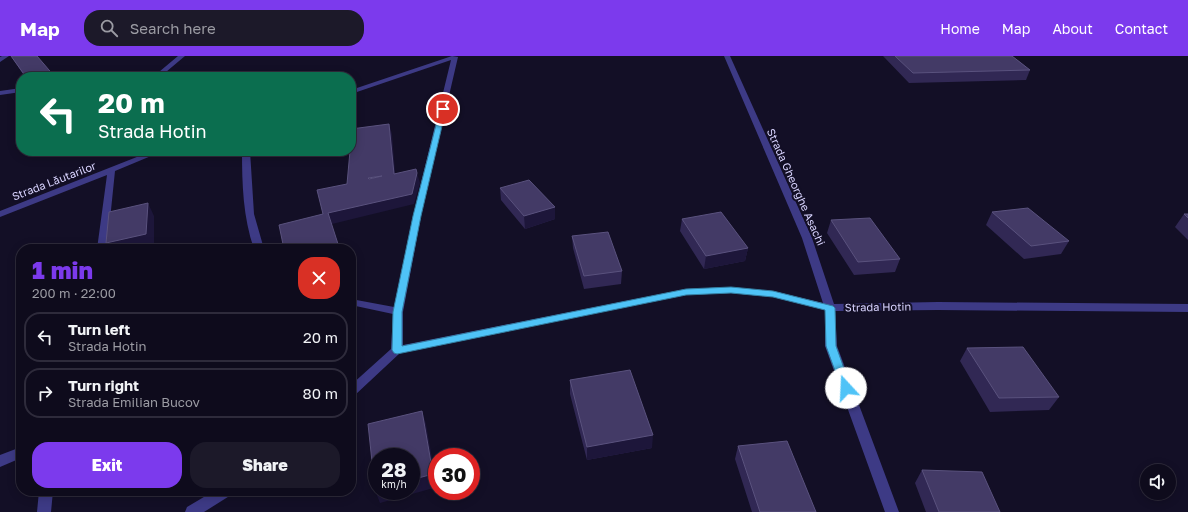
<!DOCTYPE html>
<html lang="en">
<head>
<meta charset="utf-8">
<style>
	:root { --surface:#0e0b1c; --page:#1c1929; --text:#f1f3f6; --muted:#9b9ba3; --line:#2e2b3b; --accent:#7c3aed }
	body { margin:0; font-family:"Golos Text",sans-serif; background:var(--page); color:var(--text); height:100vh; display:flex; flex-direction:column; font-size:15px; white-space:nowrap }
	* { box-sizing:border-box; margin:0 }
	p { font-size:13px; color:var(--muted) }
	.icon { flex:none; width:22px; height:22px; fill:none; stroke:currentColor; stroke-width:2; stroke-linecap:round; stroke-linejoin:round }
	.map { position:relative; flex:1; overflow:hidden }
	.drawer { position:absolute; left:16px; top:188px; width:340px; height:252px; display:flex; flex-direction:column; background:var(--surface); border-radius:16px; box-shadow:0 2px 10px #0003,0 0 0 1px var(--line) }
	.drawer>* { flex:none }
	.top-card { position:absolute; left:16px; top:16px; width:340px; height:84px; border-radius:16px; box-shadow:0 2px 10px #0003,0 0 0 1px var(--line); background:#0b6e4f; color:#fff; overflow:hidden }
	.controls { position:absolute; left:1140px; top:408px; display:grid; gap:8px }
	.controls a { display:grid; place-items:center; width:36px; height:36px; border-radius:50%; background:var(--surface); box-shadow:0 2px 10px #0003,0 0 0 1px var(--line); font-size:20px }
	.speed { position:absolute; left:368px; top:392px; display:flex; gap:8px; font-size:20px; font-weight:700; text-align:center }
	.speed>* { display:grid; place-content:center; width:52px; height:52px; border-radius:50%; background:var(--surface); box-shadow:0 2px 10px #0003,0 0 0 1px var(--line); line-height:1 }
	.speed small { font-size:10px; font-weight:400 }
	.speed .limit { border:6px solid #d22; background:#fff; color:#111 }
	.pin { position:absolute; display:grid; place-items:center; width:34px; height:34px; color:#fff; margin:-17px; border:2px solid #fff; border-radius:50%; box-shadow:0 1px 4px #0007 }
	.me { position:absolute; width:44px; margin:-22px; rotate:340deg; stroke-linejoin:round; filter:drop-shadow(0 0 3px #0008) }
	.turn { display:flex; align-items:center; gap:14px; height:84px; padding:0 16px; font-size:18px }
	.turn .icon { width:52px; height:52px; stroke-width:2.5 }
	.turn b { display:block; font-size:28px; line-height:34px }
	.round { display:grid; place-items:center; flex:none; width:42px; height:42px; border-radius:16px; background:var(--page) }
	.summary { display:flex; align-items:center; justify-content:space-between; height:68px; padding:0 16px }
	h1 { font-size:24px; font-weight:800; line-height:30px; color:var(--accent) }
	.primary-button { display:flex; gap:8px; margin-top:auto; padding:8px 16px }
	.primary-button a { flex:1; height:46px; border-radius:16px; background:var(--accent); color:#fff; font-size:16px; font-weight:800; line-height:46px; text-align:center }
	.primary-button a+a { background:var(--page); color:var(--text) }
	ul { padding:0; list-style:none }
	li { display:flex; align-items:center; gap:12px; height:50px; margin:0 8px 6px; padding:0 8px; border:2px solid var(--line); border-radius:16px }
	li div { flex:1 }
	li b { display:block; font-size:15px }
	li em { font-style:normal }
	header { display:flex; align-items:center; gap:24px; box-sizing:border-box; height:56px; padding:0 20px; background:var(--accent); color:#fff }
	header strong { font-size:19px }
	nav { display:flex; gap:22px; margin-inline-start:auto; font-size:14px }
	.search { width:280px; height:36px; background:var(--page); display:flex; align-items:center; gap:10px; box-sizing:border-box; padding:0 14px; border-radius:16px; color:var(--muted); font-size:15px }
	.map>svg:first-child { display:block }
</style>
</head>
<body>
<header>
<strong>Map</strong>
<div class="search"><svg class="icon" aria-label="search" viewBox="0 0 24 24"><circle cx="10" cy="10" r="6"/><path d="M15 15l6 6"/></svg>Search here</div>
<nav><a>Home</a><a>Map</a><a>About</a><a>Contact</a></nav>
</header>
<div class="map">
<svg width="1188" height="456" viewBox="0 0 1188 456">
	<rect width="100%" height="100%" fill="#130f26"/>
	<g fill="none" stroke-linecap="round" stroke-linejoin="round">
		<path fill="#3d3a85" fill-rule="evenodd" d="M 21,32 L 21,36 L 0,39 L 0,35 Z"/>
		<path fill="#3d3a85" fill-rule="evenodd" d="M 2,0 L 9,0 L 0,6 L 0,1 Z
			M 178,0 L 185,0 L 160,21 L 153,21 Z
			M 452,0 L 458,1 L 421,160 L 403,256 L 403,289 L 686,233 L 731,231 L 773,235 L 823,247 L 802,182 L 724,0 L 730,0 L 812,182 L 834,248 L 938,246 L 1188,248 L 1188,256 L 938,254 L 835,255 L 837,290 L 899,456 L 885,456 L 825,290 L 825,254 L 773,241 L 731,237 L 686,239 L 400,297 L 355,339 L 351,341 L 351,329 L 391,293 L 393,258 L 351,249 L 351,243 L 394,251 L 413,160 L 451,4 L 351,38 L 351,34 Z
			M 152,95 L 163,95 L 115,115 L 107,193 L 97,193 L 107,119 L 0,161 L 0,155 Z
			M 242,95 L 250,95 L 254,158 L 264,193 L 254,193 C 243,161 242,128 242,95 Z
			M 21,391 L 21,402 L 0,411 L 0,399 Z
			M 39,435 L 53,435 L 51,456 L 37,456 Z
			M 214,435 L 233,435 L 231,439 L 204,456 L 185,456 L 187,451 Z"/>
	</g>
	<path fill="#312854" d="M 11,0 L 55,21 L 25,21 Z
		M 883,0 L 1012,0 L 1030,14 L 1026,24 L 909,27 Z
		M 500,132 L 555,151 L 555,163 L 525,173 L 501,144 Z
		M 992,156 L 1069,185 L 1061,198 L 1024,203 L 986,169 Z
		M 1184,158 L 1188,158 L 1188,184 L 1175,171 Z
		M 682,163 L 748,192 L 745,205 L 704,213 L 680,175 Z
		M 831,164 L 900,203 L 895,216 L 854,219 L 827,177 Z
		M 572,180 L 622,215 L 621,228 L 584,233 L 573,192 Z
		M 967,292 L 1059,341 L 1049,354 L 990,356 L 960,305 Z
		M 570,324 L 652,392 L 587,404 L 570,338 Z
		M 738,390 L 816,456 L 752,456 L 735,403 Z
		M 922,414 L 1000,456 L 926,456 L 915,427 Z"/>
	<path fill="#1d163a" d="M 389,68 L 392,78 L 396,128 L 394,118 Z
		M 417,117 L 420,127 L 414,148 L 332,168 L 328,157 Z
		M 148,147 L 154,160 L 154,191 L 143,193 L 110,193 L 106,187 Z
		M 555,151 L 555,163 L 525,173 L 524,160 Z
		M 338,188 L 340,193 L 320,193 Z
		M 748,192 L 745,205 L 704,213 L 706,200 Z
		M 422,355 L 426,368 L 437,431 L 380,447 L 375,434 L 377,433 L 377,435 L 411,435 L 411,424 Z
		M 653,379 L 652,392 L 587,404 L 587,391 Z"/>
	<path fill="#433a66" stroke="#5a527e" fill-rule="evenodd" d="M 11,0 L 37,0 L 55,21 L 26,21 Z
		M 895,0 L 1012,0 L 1030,14 L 913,17 Z
		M 389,68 L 394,118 L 416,113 L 417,117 L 412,138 L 328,157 L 338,188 L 320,193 L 284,193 L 279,169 L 323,158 L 317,134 L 347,128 L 350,95 L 351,95 L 351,73 ZM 382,120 L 369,123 L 368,122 Z
		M 529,124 L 555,151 L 524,160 L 500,132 Z
		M 148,147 L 146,178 L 106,187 L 109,156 Z
		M 1028,152 L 1069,185 L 1031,190 L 992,156 Z
		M 721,156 L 748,192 L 706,200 L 682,163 Z
		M 1184,158 L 1188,158 L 1188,162 Z
		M 870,162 L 900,203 L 858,206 L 831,164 Z
		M 608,176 L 622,215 L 584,220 L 572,180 Z
		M 1023,291 L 1059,341 L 999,342 L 967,292 Z
		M 630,314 L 653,379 L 587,391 L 570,324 Z
		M 422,355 L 433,418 L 411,424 L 411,401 L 377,401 L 377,433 L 375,434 L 368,368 Z
		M 787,385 L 816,456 L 760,456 L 738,390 Z
		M 922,414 L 982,416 L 1000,456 L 939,456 Z"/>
	<path fill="#4fc3f7" stroke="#337fa1" d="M 443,51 L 446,53 L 421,160 L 402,256 L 402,290 L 686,233 L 731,231 L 773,235 L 833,250 L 835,252 L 836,290 L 851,332 L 850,334 L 846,336 L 842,334 L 826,290 L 825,254 L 773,241 L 731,237 L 686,239 L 397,298 L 394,297 L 392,294 L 393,256 L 413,160 L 440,53 Z"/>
	<g text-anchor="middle" stroke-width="4" stroke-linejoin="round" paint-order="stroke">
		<g font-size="11" fill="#d9d4ff" stroke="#130f26">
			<text transform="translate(54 125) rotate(-21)" y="4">Strada Lăutarilor</text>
			<text transform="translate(796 131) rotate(66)" y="4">Strada Gheorghe Asachi</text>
			<text transform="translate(878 251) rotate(-1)" y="4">Strada Hotin</text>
		</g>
	</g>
</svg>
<div class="controls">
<a><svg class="icon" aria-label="sound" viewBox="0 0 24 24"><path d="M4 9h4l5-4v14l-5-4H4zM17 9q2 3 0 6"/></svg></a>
</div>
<div class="speed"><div>28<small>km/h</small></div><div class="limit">30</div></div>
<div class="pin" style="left:443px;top:53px;background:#d93025"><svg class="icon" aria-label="arrive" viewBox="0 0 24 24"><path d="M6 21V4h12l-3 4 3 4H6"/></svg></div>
<svg class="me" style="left:846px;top:332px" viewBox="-20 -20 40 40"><circle r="19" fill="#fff"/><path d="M0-13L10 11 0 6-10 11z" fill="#4fc3f7"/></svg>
<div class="top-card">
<div class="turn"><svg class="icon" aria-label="left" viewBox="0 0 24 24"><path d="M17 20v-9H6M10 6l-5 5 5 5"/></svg><div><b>20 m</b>Strada Hotin</div></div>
</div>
<section class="drawer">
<div class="summary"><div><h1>1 min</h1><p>200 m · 22:00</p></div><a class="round" style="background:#d93025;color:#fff"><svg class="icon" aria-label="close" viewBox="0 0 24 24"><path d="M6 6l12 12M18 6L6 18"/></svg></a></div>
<ul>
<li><svg class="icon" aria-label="left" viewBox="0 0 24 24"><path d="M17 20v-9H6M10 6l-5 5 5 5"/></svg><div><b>Turn left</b><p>Strada Hotin</p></div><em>20 m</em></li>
<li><svg class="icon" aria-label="right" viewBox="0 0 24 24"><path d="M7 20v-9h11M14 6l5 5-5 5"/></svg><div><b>Turn right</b><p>Strada Emilian Bucov</p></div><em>80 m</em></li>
</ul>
<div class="primary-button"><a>Exit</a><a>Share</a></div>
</section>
</div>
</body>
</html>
